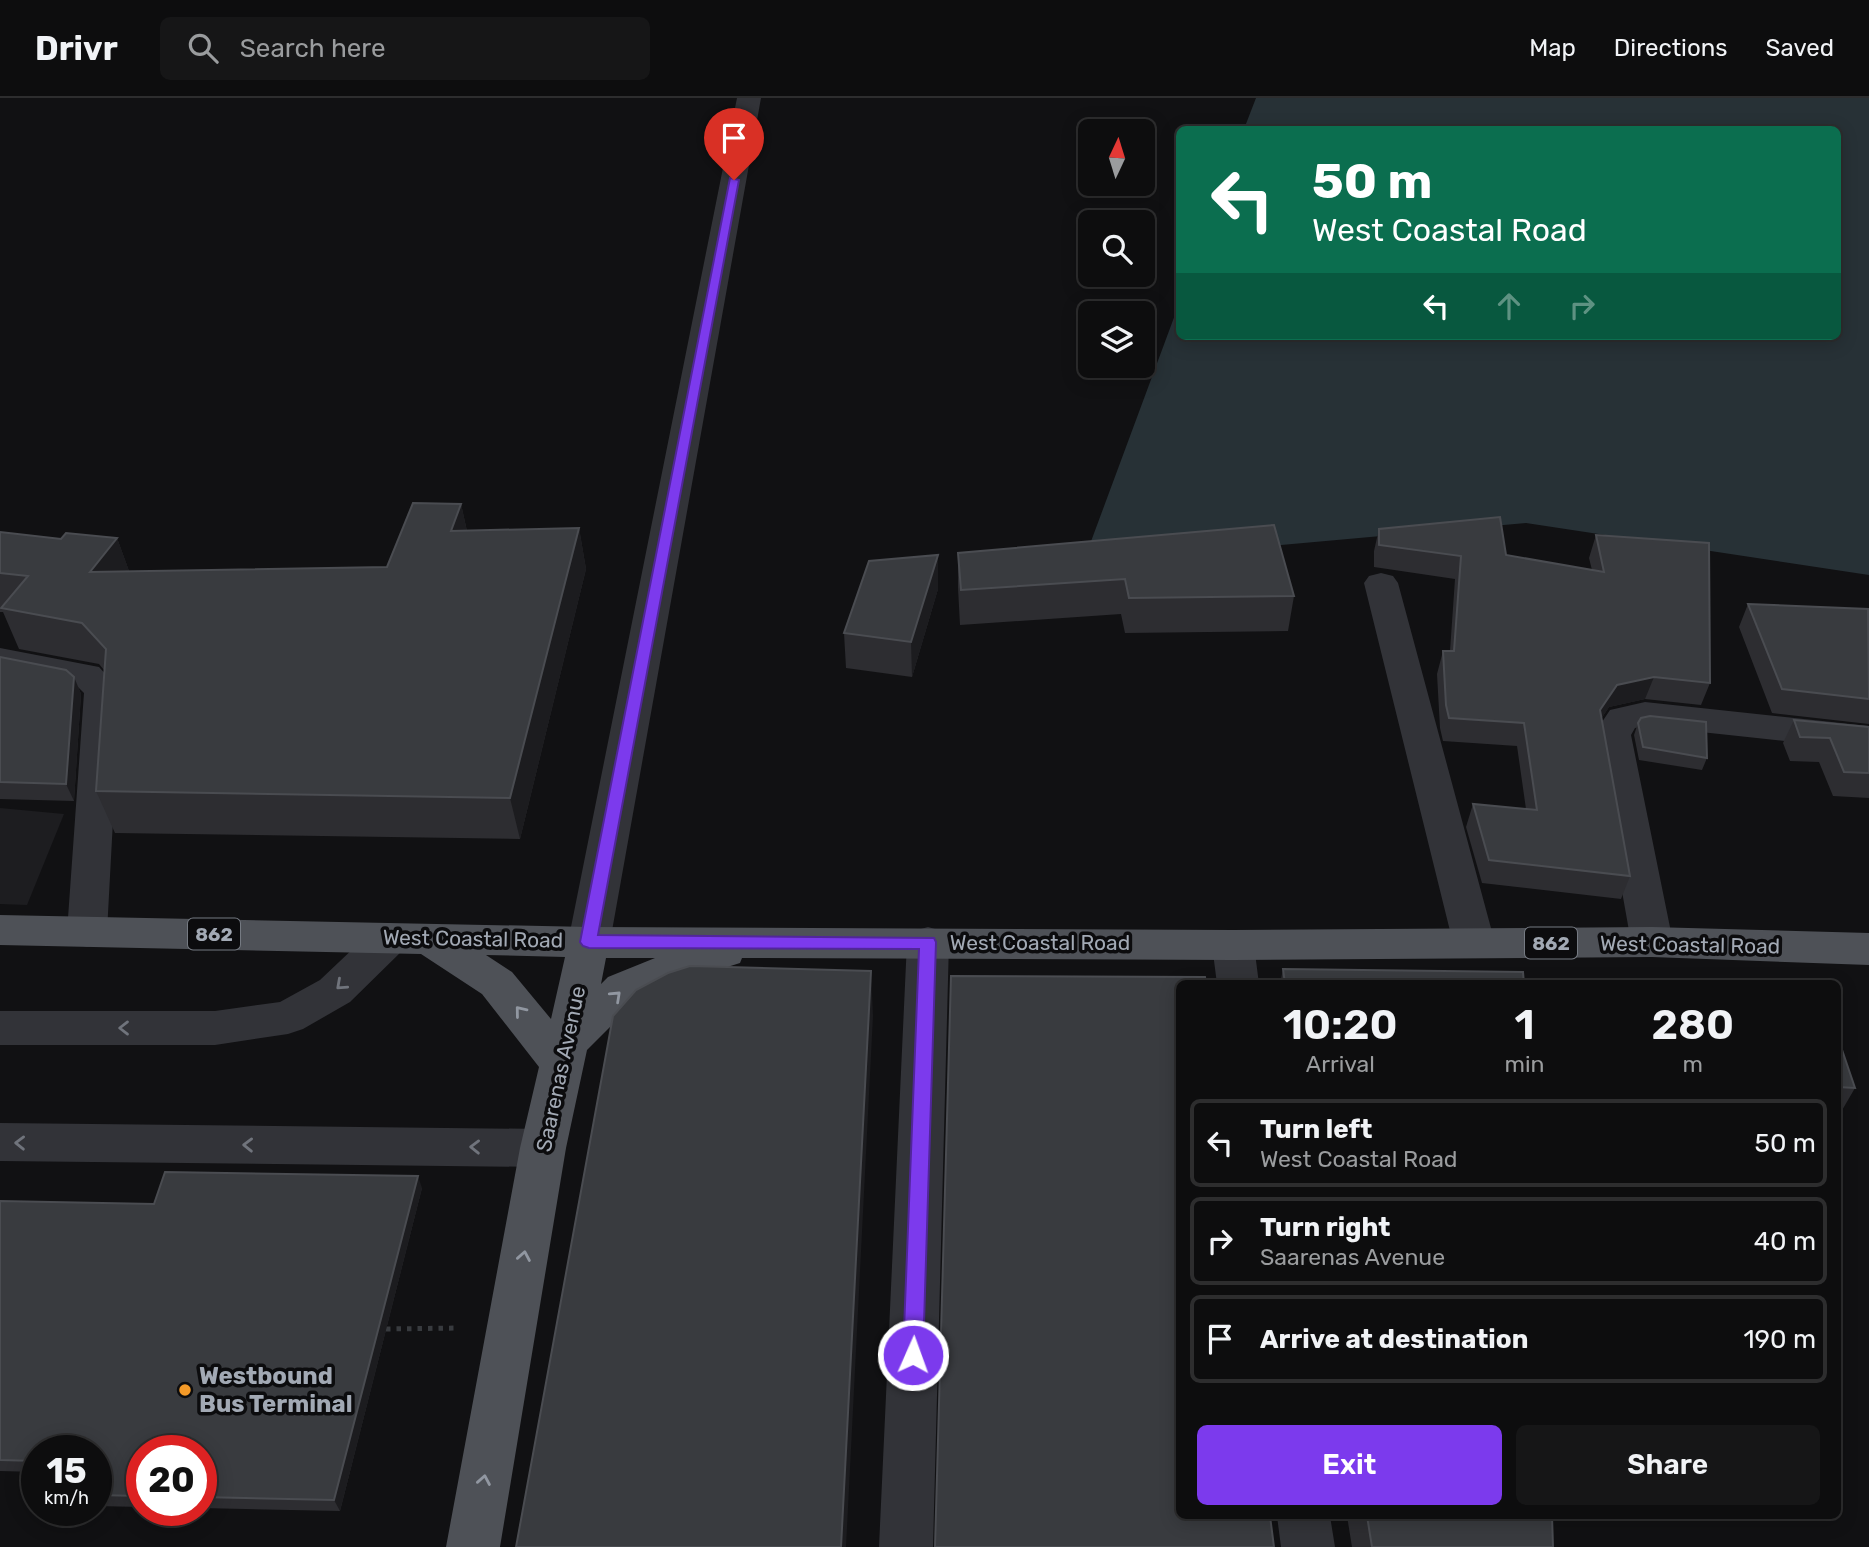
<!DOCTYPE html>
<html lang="en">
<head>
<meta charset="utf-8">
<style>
	:root { --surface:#0d0d0e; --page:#161617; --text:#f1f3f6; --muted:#9a9c9e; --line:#2d2d2e; --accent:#7c3aed }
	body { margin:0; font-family:Rubik,sans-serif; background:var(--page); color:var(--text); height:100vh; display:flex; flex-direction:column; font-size:26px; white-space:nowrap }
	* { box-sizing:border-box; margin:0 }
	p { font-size:23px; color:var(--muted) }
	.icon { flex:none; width:38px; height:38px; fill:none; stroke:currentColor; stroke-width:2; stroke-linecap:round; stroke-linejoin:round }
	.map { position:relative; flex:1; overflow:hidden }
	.sheet { position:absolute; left:1176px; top:882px; width:665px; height:539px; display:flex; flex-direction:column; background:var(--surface); border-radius:10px; box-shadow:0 4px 18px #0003,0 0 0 2px var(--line) }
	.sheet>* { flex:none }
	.hud { position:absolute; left:1176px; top:28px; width:665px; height:214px; border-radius:10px; box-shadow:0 4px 18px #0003,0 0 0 2px var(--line); background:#0b6e4f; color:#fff; overflow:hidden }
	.needle { width:46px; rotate:4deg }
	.tools { position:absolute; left:1078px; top:21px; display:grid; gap:14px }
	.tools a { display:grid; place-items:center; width:77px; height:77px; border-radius:10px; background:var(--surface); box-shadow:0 4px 18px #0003,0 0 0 2px var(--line); font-size:35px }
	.speed { position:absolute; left:21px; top:1337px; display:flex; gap:14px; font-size:35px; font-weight:700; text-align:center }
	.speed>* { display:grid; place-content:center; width:91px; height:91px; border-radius:50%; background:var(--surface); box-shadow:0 4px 18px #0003,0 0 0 2px var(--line); line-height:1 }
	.speed small { font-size:18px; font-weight:400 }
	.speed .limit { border:10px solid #d22; background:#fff; color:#111 }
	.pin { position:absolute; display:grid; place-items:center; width:60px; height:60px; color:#fff; margin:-72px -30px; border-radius:50% 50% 50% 0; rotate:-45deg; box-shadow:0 0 7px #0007 }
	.pin .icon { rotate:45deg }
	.me { position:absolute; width:77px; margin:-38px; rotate:2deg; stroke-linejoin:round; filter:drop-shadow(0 0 5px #0008) }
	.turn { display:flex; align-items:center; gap:24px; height:147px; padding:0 21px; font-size:32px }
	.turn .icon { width:91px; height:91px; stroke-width:2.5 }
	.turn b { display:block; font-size:49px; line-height:60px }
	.lanes { display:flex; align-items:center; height:66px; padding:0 21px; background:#0003; justify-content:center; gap:35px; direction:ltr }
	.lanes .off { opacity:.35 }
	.eta { display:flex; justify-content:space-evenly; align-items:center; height:119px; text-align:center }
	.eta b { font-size:42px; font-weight:600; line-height:49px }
	.action { display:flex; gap:14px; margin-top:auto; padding:14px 21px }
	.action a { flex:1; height:80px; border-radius:10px; background:var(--accent); color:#fff; font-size:28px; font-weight:600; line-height:80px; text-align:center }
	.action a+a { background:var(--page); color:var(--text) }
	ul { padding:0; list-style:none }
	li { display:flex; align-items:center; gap:21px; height:88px; margin:0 14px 10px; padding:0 7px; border:4px solid var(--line); border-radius:10px }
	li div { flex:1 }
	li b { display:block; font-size:26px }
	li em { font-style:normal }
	header { display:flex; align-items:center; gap:42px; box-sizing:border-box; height:98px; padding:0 35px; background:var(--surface); border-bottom:2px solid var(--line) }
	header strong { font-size:33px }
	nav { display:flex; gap:38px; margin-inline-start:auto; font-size:24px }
	.search { width:490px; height:63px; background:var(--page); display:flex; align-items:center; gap:18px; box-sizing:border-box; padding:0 24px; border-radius:10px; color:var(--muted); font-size:26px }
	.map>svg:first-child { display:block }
</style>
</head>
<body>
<header>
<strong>Drivr</strong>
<div class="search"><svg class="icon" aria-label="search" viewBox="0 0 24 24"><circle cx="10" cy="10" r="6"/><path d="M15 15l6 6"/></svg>Search here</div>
<nav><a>Map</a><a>Directions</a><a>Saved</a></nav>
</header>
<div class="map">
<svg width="1869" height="1449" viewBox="0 0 1869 1449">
	<rect width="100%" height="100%" fill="#111113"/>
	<path fill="#1d1d20" d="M 0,710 L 64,716 L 27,807 L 0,806 Z"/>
	<path fill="#273136" d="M 1256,0 L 1869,0 L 1869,477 L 1526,425 L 1083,465 L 1179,206 L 1180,238 L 1838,238 L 1838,32 L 1244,31 Z"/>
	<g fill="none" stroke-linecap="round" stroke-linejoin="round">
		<path stroke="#383b3f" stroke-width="5" stroke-dasharray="4.5 6" stroke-linecap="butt" d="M 386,1231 L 459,1230"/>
		<path fill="#323338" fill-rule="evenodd" d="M 737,0 L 761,0 L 610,844 L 603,855 L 589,859 L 575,855 L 568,844 Z
			M 1381,475 L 1393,478 L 1398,485 L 1495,845 L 1489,856 L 1474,860 L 1459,856 L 1453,845 L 1364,485 L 1369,478 Z
			M 0,550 L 99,569 L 120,592 L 107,834 L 101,845 L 87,849 L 73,845 L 67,834 L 84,595 L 75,586 L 0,572 Z
			M 1645,604 L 1869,628 L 1869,652 L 1645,628 L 1635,630 L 1631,637 L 1673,844 L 1666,855 L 1652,859 L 1638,855 L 1631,844 L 1594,636 L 1610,612 Z
			M 390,825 L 404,829 L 410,840 L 404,851 L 350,904 L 303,931 L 288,936 L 215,947 L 0,947 L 0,913 L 215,913 L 280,904 L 320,882 L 376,829 Z
			M 928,829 L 942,833 L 949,844 L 933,1449 L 879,1449 L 907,844 L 914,833 Z
			M 1233,832 L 1248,836 L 1254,847 L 1259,886 L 1217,886 L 1212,847 L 1218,836 Z
			M 0,1025 L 543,1031 L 559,1037 L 566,1050 L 559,1063 L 543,1069 L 0,1063 Z
			M 1277,1418 L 1330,1418 L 1335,1449 L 1281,1449 Z"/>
		<path fill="#4e5157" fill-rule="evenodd" d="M 0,817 L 589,829 L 1233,832 L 1652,829 L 1869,835 L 1869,867 L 1652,859 L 1233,862 L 742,860 L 740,865 L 680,884 L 638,901 L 587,952 L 566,1050 L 500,1449 L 446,1449 L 520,1050 L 539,969 L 482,896 L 421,856 L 0,847 ZM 486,857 L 565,859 L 551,921 L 512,874 ZM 606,860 L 655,860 L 608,879 L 601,886 Z"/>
	</g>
	<path fill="#2d2d31" d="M 461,406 L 467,433 L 579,430 L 586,471 L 520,741 L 115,735 L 96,693 L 104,572 L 99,566 L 19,551 L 3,514 L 0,514 L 0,434 L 61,441 L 117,440 L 129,473 L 387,469 Z
		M 1379,431 L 1506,457 L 1592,472 L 1589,460 L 1596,437 L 1710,585 L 1701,607 L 1645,601 L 1609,609 L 1601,621 L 1630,778 L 1621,801 L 1482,785 L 1466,729 L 1473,706 L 1526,711 L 1517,648 L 1443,643 L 1440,630 L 1437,576 L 1443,553 L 1450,553 L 1455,481 L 1374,469 L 1374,453 Z
		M 958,455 L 1294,498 L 1288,533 L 1125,535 L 1121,516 L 960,527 L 958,490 Z
		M 938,457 L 938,491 L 912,579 L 846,570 L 844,535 Z
		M 1748,506 L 1869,512 L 1869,626 L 1772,615 L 1739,529 Z
		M 0,559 L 74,579 L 81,596 L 74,703 L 0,701 Z
		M 1794,622 L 1869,629 L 1869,700 L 1833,698 L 1819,664 L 1790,663 L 1783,645 Z
		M 1638,625 L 1707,660 L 1702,672 L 1639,662 L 1634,637 Z
		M 1283,871 L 1524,886 L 1280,886 Z
		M 1838,940 L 1855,990 L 1841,1014 L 1838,1014 Z
		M 422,1090 L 340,1413 L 201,1410 L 201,1353 L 142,1353 L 142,1409 L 96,1408 L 96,1353 L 37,1353 L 37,1374 L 0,1373 L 0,1103 L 154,1106 Z
		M 1347,1418 L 1552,1418 L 1553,1449 L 1352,1449 Z"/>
	<path fill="#1c1c1f" d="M 461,406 L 470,447 L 451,433 Z
		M 579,430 L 586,471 L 520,741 L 510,700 Z
		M 117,440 L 132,481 L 90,474 Z
		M 938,457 L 938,491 L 912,579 L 911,544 Z
		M 74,579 L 81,596 L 74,703 L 66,686 Z
		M 1654,579 L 1645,601 L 1609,609 L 1592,635 L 1600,612 L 1617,587 Z
		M 871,873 L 873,918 L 846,1449 L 841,1449 Z
		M 418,1078 L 422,1090 L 340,1413 L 334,1402 Z"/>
	<path fill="#393b3f" stroke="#4a4c51" stroke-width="2" d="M 413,405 L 461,406 L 451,433 L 579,430 L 510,700 L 96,693 L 106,551 L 82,525 L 1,510 L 28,478 L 0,475 L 0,434 L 61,441 L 66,435 L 117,440 L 90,474 L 387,469 Z
		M 1500,419 L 1506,457 L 1604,474 L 1596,437 L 1709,445 L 1710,585 L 1654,579 L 1617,587 L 1600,612 L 1630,778 L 1489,762 L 1473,706 L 1537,712 L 1524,625 L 1449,620 L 1446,607 L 1443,553 L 1454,553 L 1461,458 L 1379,447 L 1379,431 Z
		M 1274,427 L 1294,498 L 1129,500 L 1125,481 L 961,492 L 958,455 Z
		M 938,457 L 911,544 L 844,535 L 869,463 Z
		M 1748,506 L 1868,511 L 1869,601 L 1782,591 Z
		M 0,559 L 66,572 L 74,579 L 66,686 L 0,684 Z
		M 1650,618 L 1706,624 L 1707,660 L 1643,649 L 1638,625 L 1641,620 Z
		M 1794,622 L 1869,629 L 1869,675 L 1844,674 L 1830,640 L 1800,639 Z
		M 690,868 L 871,873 L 841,1449 L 516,1449 L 613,918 L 636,892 L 668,875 Z
		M 1283,871 L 1523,874 L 1524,886 L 1285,886 Z
		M 951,878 L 1205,879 L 1206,886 L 1180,886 L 1180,1418 L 1270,1418 L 1274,1449 L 935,1449 Z
		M 1666,883 L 1708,886 L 1667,886 Z
		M 1838,940 L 1855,990 L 1838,989 Z
		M 165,1074 L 418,1078 L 334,1402 L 201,1399 L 201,1353 L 142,1353 L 142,1398 L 96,1397 L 96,1353 L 37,1353 L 37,1363 L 0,1362 L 0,1103 L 154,1106 Z
		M 1367,1418 L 1552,1418 L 1553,1449 L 1372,1449 Z"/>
	<defs><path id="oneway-chevron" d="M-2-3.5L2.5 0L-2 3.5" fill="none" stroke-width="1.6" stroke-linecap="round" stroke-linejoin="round" transform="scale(1.75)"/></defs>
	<g stroke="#70747c">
		<use href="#oneway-chevron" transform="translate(341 887) rotate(138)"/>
		<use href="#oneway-chevron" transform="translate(124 930) rotate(-180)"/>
		<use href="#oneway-chevron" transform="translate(20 1045) rotate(-179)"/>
		<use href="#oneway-chevron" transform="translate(248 1047) rotate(-179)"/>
		<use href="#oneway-chevron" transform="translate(475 1049) rotate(-179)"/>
	</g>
	<g stroke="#9197a1">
		<use href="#oneway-chevron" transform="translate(616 898) rotate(-43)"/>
		<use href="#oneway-chevron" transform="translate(520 913) rotate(-129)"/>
		<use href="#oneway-chevron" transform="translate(524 1158) rotate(-80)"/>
		<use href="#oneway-chevron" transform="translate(484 1382) rotate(-80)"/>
	</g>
	<path fill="#7c3aed" stroke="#51269a" stroke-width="2" d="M 730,80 L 739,82 L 598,837 L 934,840 L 936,844 L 923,1257 L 920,1263 L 913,1266 L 906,1263 L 903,1257 L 919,851 L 589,850 L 583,848 L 580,844 Z"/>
	<circle fill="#f49a28" stroke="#0c0c0e" stroke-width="2.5" cx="185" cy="1292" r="7"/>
	<g text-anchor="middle" stroke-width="7" stroke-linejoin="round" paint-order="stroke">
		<g fill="#0c0c0e" stroke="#757a82" stroke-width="2">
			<rect x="188" y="820.5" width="52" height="31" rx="5"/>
			<rect x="1525" y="829.5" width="52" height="31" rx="5"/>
		</g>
		<g font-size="19" font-weight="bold" fill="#a2a9b4">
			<text x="214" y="843">862</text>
			<text x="1551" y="852">862</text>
		</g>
		<g font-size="21" fill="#a2a9b4" stroke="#0c0c0e">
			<text transform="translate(473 841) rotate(1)" y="7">West Coastal Road</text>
			<text x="1040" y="852">West Coastal Road</text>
			<text transform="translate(1690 847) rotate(1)" y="7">West Coastal Road</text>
			<text transform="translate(561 971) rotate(-78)" y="7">Saarenas Avenue</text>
		</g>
		<g font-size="24" font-weight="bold" fill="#a2a9b4" stroke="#0c0c0e" text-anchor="start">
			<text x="199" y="1286">Westbound<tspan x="199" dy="28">Bus Terminal</tspan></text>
		</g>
	</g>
</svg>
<div class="tools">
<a><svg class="needle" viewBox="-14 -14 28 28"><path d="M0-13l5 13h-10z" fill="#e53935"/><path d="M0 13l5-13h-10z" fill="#9a9c9e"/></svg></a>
<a><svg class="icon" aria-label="search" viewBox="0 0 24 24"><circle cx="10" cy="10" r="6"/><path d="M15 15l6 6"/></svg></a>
<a><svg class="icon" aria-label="layers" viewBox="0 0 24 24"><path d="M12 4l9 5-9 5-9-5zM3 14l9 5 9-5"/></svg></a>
</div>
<div class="speed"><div>15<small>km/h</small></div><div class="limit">20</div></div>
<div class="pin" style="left:734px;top:82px;background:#d93025"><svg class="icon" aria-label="arrive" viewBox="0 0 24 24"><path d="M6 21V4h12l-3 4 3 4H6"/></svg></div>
<svg class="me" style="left:913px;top:1257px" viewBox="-20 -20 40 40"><circle r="17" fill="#7c3aed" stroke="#fff" stroke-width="3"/><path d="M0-11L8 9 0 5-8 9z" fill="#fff"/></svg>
<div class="hud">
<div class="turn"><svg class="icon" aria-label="left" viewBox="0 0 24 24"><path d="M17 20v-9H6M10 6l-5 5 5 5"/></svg><div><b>50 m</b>West Coastal Road</div></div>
<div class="lanes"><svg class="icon" aria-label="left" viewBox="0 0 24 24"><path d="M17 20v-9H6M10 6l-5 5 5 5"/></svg><svg class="icon off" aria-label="ahead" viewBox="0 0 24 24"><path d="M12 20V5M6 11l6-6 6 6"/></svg><svg class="icon off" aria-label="right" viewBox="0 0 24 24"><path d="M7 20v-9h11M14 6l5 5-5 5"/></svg></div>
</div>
<section class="sheet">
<div class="eta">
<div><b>10:20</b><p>Arrival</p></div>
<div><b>1</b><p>min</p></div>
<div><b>280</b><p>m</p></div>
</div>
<ul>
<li><svg class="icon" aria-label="left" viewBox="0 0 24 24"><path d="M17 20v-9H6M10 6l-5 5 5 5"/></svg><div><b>Turn left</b><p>West Coastal Road</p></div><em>50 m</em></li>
<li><svg class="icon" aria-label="right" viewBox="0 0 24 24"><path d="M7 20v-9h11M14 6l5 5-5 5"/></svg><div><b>Turn right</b><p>Saarenas Avenue</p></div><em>40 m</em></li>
<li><svg class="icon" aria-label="arrive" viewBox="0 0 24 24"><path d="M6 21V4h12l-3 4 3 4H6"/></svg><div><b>Arrive at destination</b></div><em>190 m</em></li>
</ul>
<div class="action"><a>Exit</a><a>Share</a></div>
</section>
</div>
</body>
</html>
